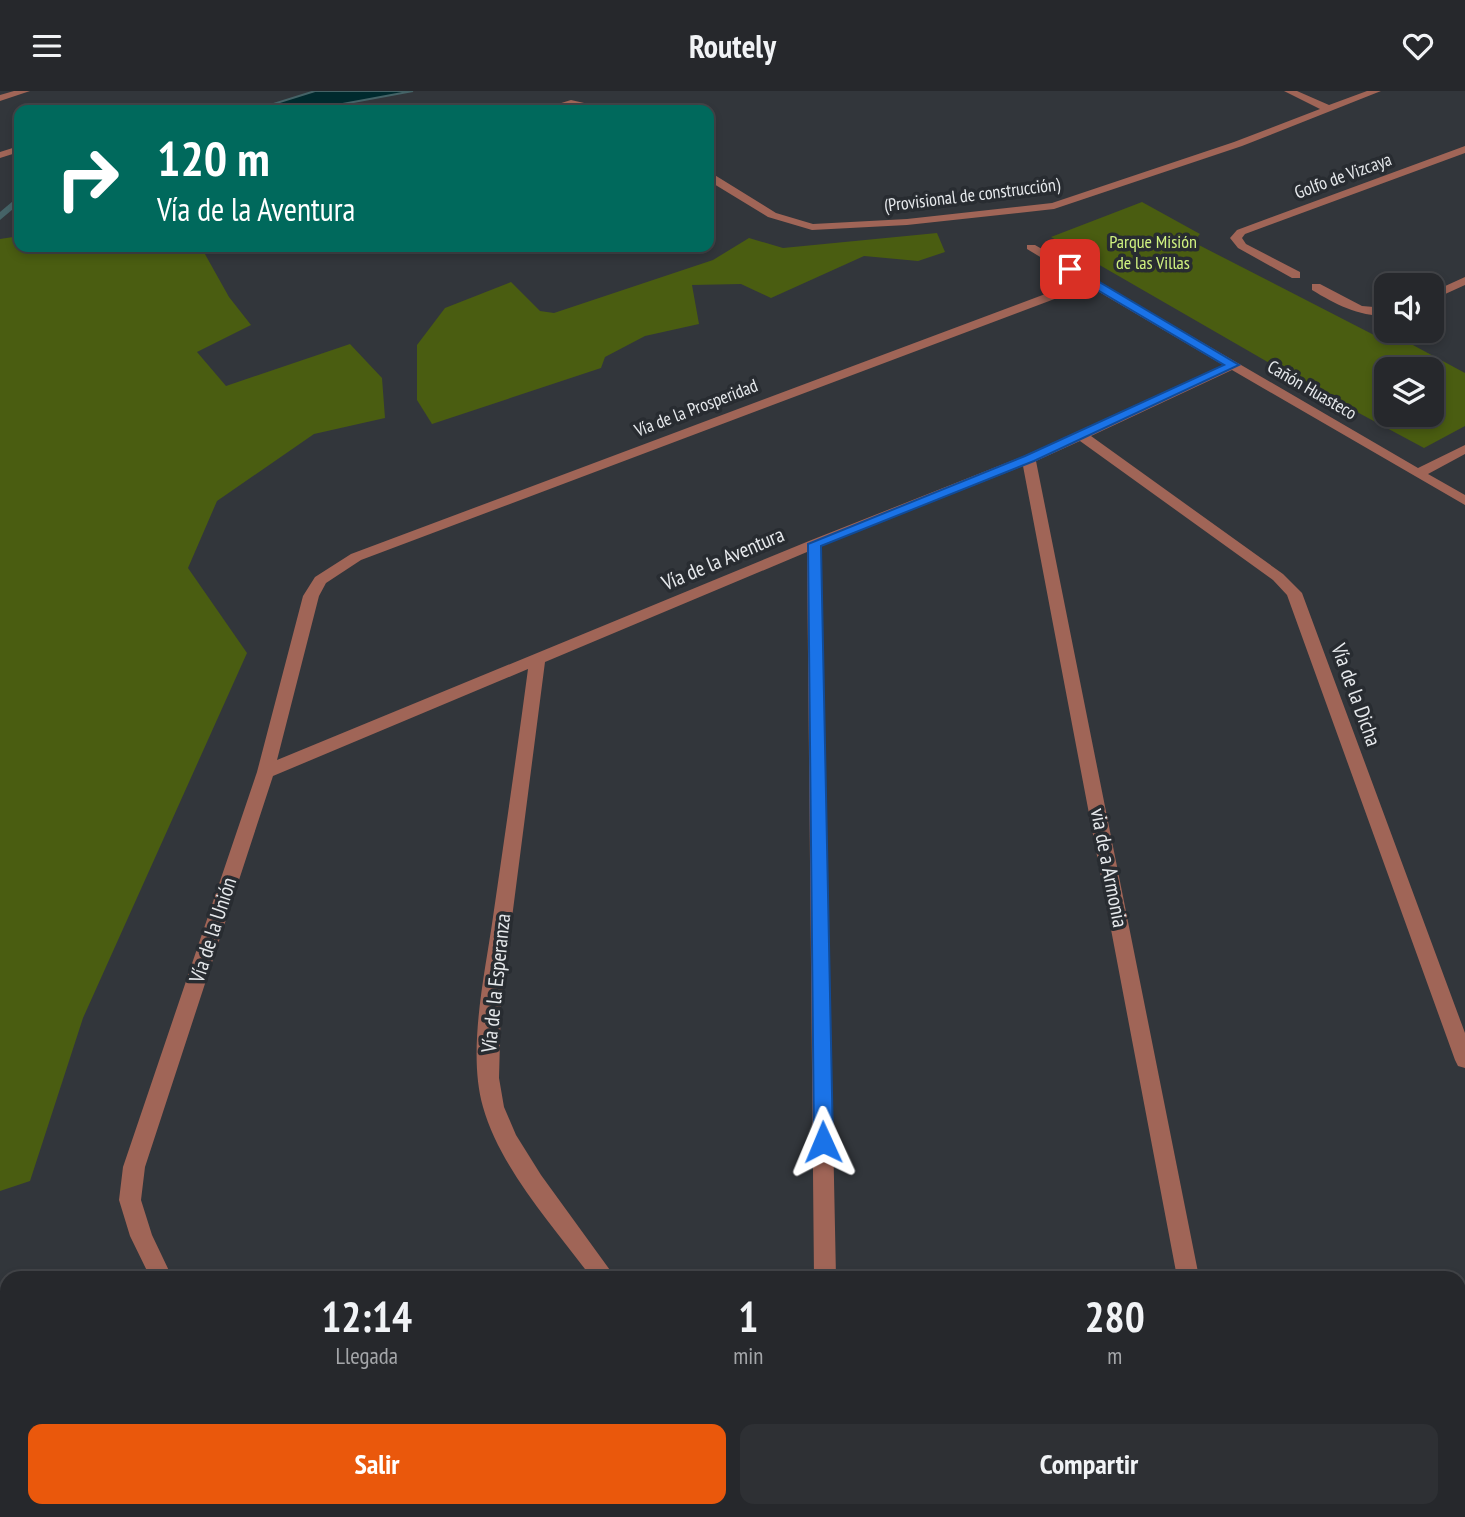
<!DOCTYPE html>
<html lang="es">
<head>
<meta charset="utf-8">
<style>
	:root { --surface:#26282c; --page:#2e3034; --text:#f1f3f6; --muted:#a4a6a9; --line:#424448; --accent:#ea580c }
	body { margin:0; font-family:"PT Sans Narrow",sans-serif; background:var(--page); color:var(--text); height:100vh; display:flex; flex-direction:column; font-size:26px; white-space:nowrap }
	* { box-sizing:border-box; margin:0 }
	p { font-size:23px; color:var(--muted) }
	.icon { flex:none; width:38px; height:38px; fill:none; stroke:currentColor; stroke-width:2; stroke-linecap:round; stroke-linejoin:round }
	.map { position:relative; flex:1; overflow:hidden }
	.details { position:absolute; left:0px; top:1180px; width:1466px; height:247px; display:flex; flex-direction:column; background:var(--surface); border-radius:21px 21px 0 0; box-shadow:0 4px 10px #0003,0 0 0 2px var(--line) }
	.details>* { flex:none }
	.hud { position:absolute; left:14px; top:14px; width:700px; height:147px; border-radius:14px; box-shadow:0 4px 10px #0003,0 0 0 2px var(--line); background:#00695c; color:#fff; overflow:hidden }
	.controls { position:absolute; left:1374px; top:182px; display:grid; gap:14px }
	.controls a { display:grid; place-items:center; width:70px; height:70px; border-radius:14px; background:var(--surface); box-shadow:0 4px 10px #0003,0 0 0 2px var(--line); font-size:35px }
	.pin { position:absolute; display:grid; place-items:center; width:60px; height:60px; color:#fff; margin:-30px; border-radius:14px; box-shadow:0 4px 10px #0006 }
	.me { position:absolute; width:77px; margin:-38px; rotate:359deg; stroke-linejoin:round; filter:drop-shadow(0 0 5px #0008) }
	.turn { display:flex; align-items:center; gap:24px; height:147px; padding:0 28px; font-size:32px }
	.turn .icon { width:91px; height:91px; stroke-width:2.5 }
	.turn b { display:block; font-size:49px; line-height:60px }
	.eta { display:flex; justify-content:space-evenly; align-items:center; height:119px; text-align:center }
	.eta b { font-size:42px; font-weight:800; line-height:49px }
	.button { display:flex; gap:14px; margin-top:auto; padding:14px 28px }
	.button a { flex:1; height:80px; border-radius:14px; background:var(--accent); color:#fff; font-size:28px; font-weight:800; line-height:80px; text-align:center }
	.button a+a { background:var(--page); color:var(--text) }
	header { display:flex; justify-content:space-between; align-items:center; height:91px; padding:0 28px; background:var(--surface); font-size:32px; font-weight:800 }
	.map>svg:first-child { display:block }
</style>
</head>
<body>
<header><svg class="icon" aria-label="menu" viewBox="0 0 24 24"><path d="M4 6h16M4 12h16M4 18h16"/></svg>Routely<svg class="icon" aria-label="heart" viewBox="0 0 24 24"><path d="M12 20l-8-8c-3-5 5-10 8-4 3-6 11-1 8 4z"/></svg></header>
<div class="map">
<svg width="1465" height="1426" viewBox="0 0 1465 1426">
	<rect width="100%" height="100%" fill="#32363b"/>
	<path fill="#4a5d11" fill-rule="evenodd" d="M 1142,111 L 1200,143 L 1193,151 L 1374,244 L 1398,246 L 1465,282 L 1465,335 L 1424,357 L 1316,299 L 1051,146 ZM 1432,278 L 1432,324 L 1386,324 L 1386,278 Z
		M 19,133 L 19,156 L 201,156 L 229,206 L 251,234 L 197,261 L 226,295 L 350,253 L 382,287 L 385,327 L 314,343 L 217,410 L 188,477 L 247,562 L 83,927 L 30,1090 L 0,1100 L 0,148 L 13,146 Z
		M 937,142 L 945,161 L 918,170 L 864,165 L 771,207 L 741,193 L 692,194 L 699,233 L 645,245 L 605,266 L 601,277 L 432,333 L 417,309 L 417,254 L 445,217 L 511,191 L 540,220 L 554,222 L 713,169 L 749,147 L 783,157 Z"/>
	<path fill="#002a2e" stroke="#456367" stroke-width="2" d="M 315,0 L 413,0 L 310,19 L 254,19 Z"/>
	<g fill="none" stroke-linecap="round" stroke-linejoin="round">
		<path fill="#456367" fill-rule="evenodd" d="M 19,105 L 19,113 L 0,129 L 0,121 Z"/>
		<path fill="#a06557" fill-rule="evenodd" d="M 14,0 L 30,0 L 0,10 L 0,4 Z
			M 1284,0 L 1297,0 L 1329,14 L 1367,0 L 1381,0 L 1242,55 L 1054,118 L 907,134 L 812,139 L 768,126 L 709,90 L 709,82 L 713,83 L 776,122 L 813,133 L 907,128 L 1052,112 L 1234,51 L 1320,18 Z
			M 571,9 L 606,17 L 607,19 L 571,15 L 555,19 L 539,19 Z
			M 19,55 L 19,61 L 0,67 L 0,61 Z
			M 1465,55 L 1465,62 L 1245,143 L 1242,147 L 1246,153 L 1300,181 L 1300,187 L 1292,187 L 1238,157 L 1230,147 L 1237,139 Z
			M 1027,154 L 1035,154 L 1418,377 L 1465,354 L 1465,363 L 1428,383 L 1465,404 L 1465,414 L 1232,279 L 1091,345 L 1283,483 L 1302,502 L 1465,942 L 1465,977 L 1458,975 L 1455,969 L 1287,504 L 1273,489 L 1080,350 L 1036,370 L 1199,1186 L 1177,1186 L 1023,375 L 821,455 L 836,1186 L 814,1186 L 807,461 L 545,571 L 501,912 L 499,987 L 504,1016 L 516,1044 L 541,1084 L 615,1186 L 591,1186 C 554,1136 500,1077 483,1016 C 467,960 485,883 493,826 C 505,743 517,661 528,578 L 273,685 L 145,1076 L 141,1109 L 152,1144 L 172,1186 L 150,1186 L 130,1145 L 119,1109 L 123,1076 L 257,681 L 303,505 L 315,486 L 351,463 L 1080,190 L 1027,158 ZM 1089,195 L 1223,274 L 1024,365 L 809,450 L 277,669 L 319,505 L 326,492 L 361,469 Z
			M 1465,186 L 1465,194 L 1432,209 L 1432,201 Z
			M 1312,193 L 1320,193 L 1362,215 L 1386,217 L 1386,225 C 1358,225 1335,213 1312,199 Z
			M 264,1419 L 289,1419 L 292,1426 L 266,1426 Z
			M 759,1419 L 786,1419 L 789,1426 L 761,1426 Z
			M 817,1419 L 841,1419 L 842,1426 L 816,1426 Z
			M 1221,1419 L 1246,1419 L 1247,1426 L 1221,1426 Z"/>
	</g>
	<path fill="#1a73e8" stroke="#114b97" stroke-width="2" d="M 1067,176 L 1074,176 L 1239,274 L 1034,370 L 821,455 L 833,1051 L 830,1056 L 817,1056 L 814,1051 L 808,453 L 1025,365 L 1224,274 L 1067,181 Z"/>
	<g text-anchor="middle" stroke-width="7" stroke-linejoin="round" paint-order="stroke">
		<g font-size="18" fill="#e6e9ec" stroke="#282c31">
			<text transform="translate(1343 85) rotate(-20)" y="6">Golfo de Vizcaya</text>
			<text transform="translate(972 104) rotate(-7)" y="6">(Provisional de construcción)</text>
			<text transform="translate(1312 299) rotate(30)" y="6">Cañón Huasteco</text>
			<text transform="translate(696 317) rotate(-21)" y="6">Vía de la Prosperidad</text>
		</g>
		<g font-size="18" fill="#d0f280" stroke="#282c31">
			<text x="1153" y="157">Parque Misión<tspan x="1153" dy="21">de las Villas</tspan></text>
		</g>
		<g font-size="21" fill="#e6e9ec" stroke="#282c31">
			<text transform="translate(723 468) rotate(-23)" y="7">Vía de la Aventura</text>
			<text transform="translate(1356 604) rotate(70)" y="7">Vía de la Dicha</text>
			<text transform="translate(1109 777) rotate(79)" y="7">via de a Armonia</text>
			<text transform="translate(213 839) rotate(-72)" y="7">Vía de la Unión</text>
			<text transform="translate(496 892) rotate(-84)" y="7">Vía de la Esperanza</text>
		</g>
	</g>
</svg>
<div class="controls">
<a><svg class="icon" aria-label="sound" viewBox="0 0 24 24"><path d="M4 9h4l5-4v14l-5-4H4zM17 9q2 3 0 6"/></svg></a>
<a><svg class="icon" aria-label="layers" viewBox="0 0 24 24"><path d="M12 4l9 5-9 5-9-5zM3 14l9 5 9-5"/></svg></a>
</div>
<div class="pin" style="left:1070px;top:178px;background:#d93025"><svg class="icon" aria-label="arrive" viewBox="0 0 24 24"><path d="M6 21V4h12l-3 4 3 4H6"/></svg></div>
<svg class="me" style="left:823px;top:1051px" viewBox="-20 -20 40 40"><path d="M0-17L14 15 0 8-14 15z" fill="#1a73e8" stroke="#fff" stroke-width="4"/></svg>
<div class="hud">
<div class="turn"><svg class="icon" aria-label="right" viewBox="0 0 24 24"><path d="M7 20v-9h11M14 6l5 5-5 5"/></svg><div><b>120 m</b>Vía de la Aventura</div></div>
</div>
<section class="details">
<div class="eta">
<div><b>12:14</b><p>Llegada</p></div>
<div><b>1</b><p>min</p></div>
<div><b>280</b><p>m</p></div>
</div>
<div class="button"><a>Salir</a><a>Compartir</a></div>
</section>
</div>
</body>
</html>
